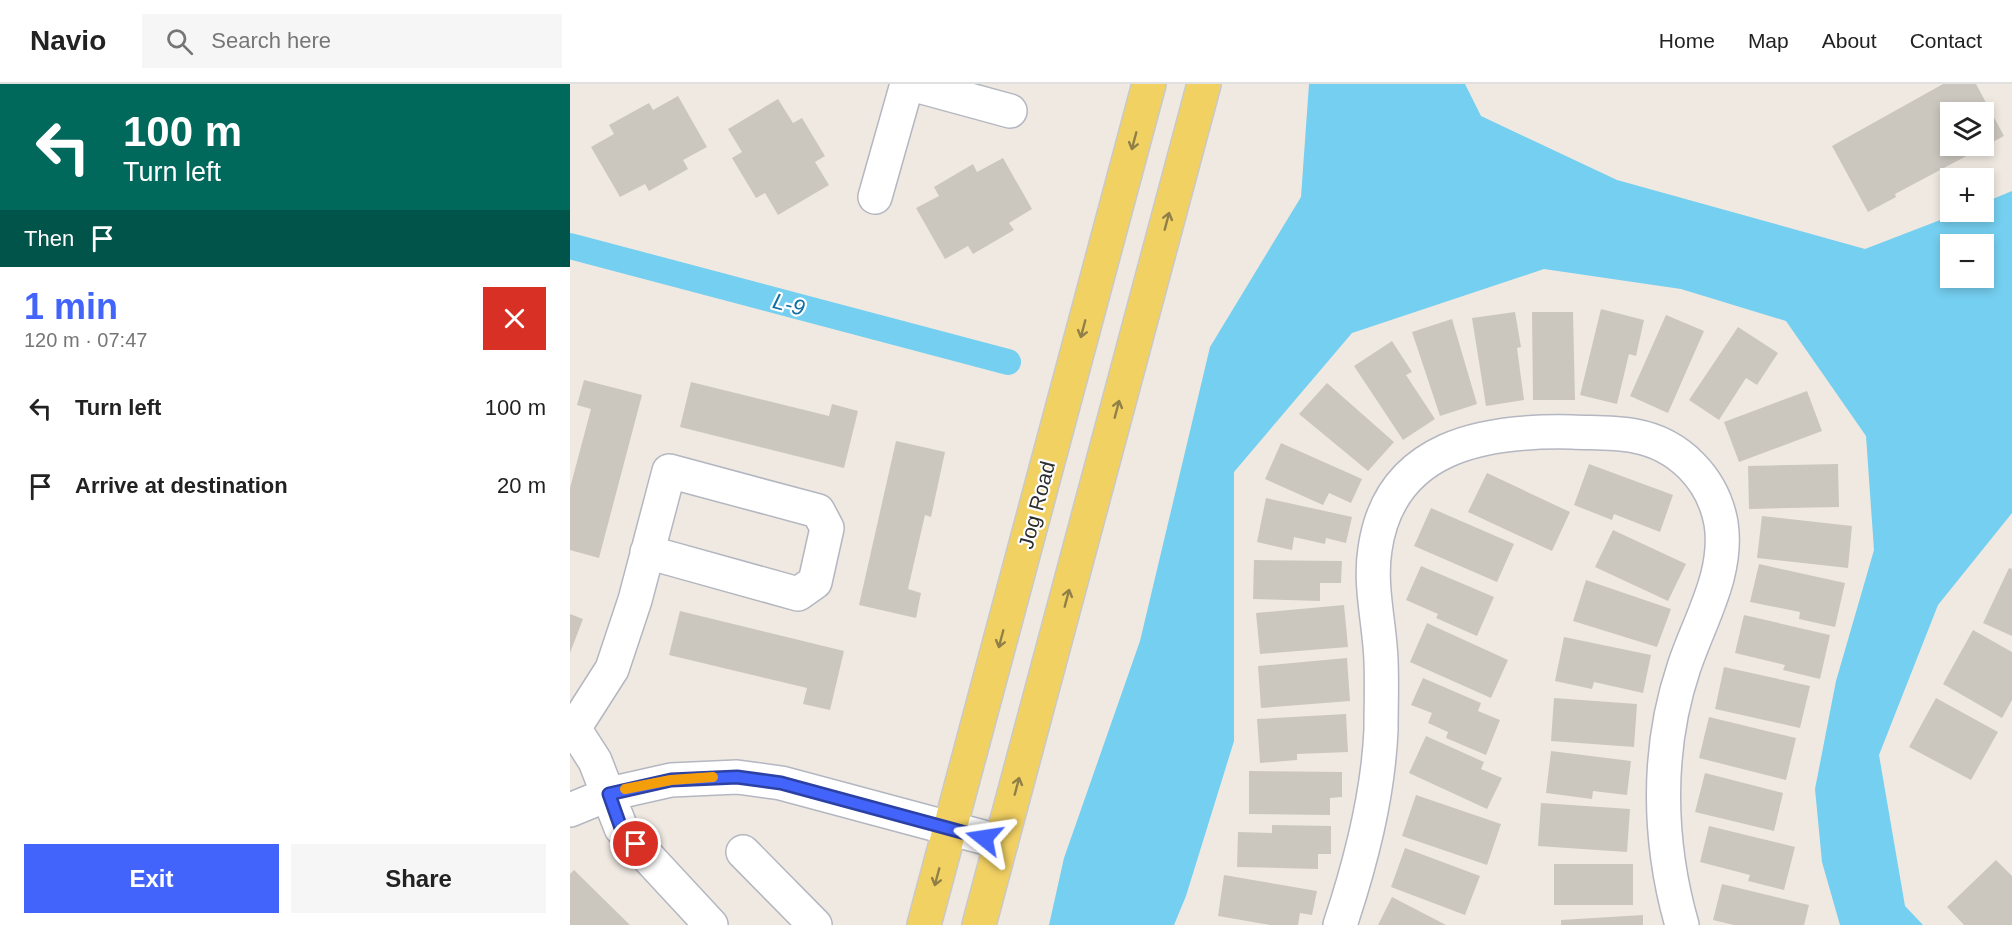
<!DOCTYPE html>
<html lang="en">
<head>
<meta charset="utf-8">
<style>
	:root { --surface:#fff; --page:#f6f6f6; --text:#222; --muted:#767676; --line:#e0e0e0; --accent:#4264fb }
	body { margin:0; font-family:Helvetica,sans-serif; background:var(--page); color:var(--text); height:100vh; display:flex; flex-direction:column; font-size:22px; white-space:nowrap }
	* { box-sizing:border-box; margin:0 }
	p { font-size:20px; color:var(--muted) }
	.icon { flex:none; width:33px; height:33px; fill:none; stroke:currentColor; stroke-width:2; stroke-linecap:round; stroke-linejoin:round }
	.map { position:relative; flex:1; overflow:hidden }
	.drawer { display:flex; flex-direction:column; background:var(--surface); width:570px }
	.drawer>* { flex:none }
	.hud { background:#00695c; color:#fff; overflow:hidden }
	.fabs { position:absolute; left:1370px; top:18px; display:grid; gap:12px }
	.fabs a { display:grid; place-items:center; width:54px; height:54px; border-radius:0px; background:var(--surface); box-shadow:0 3px 9px #0003; font-size:30px }
	.pin { position:absolute; display:grid; place-items:center; width:51px; height:51px; color:#fff; margin:-26px; border:3px solid #fff; border-radius:50%; box-shadow:0 2px 6px #0007 }
	.me { position:absolute; width:66px; margin:-33px; rotate:285deg; stroke-linejoin:round; filter:drop-shadow(0 0 4px #0008) }
	.turn { display:flex; align-items:center; gap:21px; height:126px; padding:0 24px; font-size:27px }
	.turn .icon { width:78px; height:78px; stroke-width:2.5 }
	.turn b { display:block; font-size:42px; line-height:51px }
	.then { display:flex; align-items:center; height:57px; padding:0 24px; background:#0003; gap:12px; font-size:22px }
	.round { display:grid; place-items:center; flex:none; width:63px; height:63px; border-radius:0px; background:var(--page) }
	.overview { display:flex; align-items:center; justify-content:space-between; height:102px; padding:0 24px }
	h1 { font-size:36px; font-weight:800; line-height:45px; color:var(--accent) }
	.button { display:flex; gap:12px; margin-top:auto; padding:12px 24px }
	.button a { flex:1; height:69px; border-radius:0px; background:var(--accent); color:#fff; font-size:24px; font-weight:800; line-height:69px; text-align:center }
	.button a+a { background:var(--page); color:var(--text) }
	ul { padding:0; list-style:none }
	li { display:flex; align-items:center; gap:18px; height:78px; padding:0 24px }
	li div { flex:1 }
	li b { display:block; font-size:22px }
	li em { font-style:normal }
	header { display:flex; align-items:center; gap:36px; box-sizing:border-box; height:84px; padding:0 30px; background:var(--surface); border-bottom:2px solid var(--line) }
	header strong { font-size:28px }
	nav { display:flex; gap:33px; margin-inline-start:auto; font-size:21px }
	.search { width:420px; height:54px; background:var(--page); display:flex; align-items:center; gap:15px; box-sizing:border-box; padding:0 21px; border-radius:0px; color:var(--muted); font-size:22px }
	main { display:flex; flex:1; min-height:0 }
	.map>svg:first-child { display:block }
</style>
</head>
<body>
<header>
<strong>Navio</strong>
<div class="search"><svg class="icon" aria-label="search" viewBox="0 0 24 24"><circle cx="10" cy="10" r="6"/><path d="M15 15l6 6"/></svg>Search here</div>
<nav><a>Home</a><a>Map</a><a>About</a><a>Contact</a></nav>
</header>
<main>
<section class="drawer">
<div class="hud">
<div class="turn"><svg class="icon" aria-label="left" viewBox="0 0 24 24"><path d="M17 20v-9H6M10 6l-5 5 5 5"/></svg><div><b>100 m</b>Turn left</div></div>
<div class="then">Then<svg class="icon" aria-label="arrive" viewBox="0 0 24 24"><path d="M6 21V4h12l-3 4 3 4H6"/></svg></div>
</div>
<div class="overview"><div><h1>1 min</h1><p>120 m · 07:47</p></div><a class="round" style="background:#d93025;color:#fff"><svg class="icon" aria-label="close" viewBox="0 0 24 24"><path d="M6 6l12 12M18 6L6 18"/></svg></a></div>
<ul>
<li><svg class="icon" aria-label="left" viewBox="0 0 24 24"><path d="M17 20v-9H6M10 6l-5 5 5 5"/></svg><div><b>Turn left</b></div><em>100 m</em></li>
<li><svg class="icon" aria-label="arrive" viewBox="0 0 24 24"><path d="M6 21V4h12l-3 4 3 4H6"/></svg><div><b>Arrive at destination</b></div><em>20 m</em></li>
</ul>
<div class="button"><a>Exit</a><a>Share</a></div>
</section>
<div class="map">
<svg width="1442" height="841" viewBox="0 0 1442 841">
	<rect width="100%" height="100%" fill="#efe9e1"/>
	<path fill="#75cff0" fill-rule="evenodd" d="M 739,0 L 895,0 L 911,32 L 1047,96 L 1295,165 L 1391,128 L 1413,128 L 1413,119 L 1442,107 L 1442,429 L 1368,521 L 1309,671 L 1335,822 L 1353,841 L 1270,841 L 1252,778 L 1245,705 L 1266,597 L 1304,466 L 1296,352 L 1216,237 L 1111,205 L 974,185 L 782,249 L 664,388 L 664,657 L 616,812 L 604,841 L 479,841 L 494,774 L 570,557 L 640,263 L 731,113 ZM 1380,160 L 1413,160 L 1413,194 L 1380,194 Z"/>
	<g fill="none" stroke-linecap="round" stroke-linejoin="round">
		<path stroke="#75cff0" stroke-width="26" d="M 0,162 L 438,278"/>
	</g>
	<path fill="#cbc7bf" fill-rule="evenodd" d="M 1373,0 L 1406,0 L 1434,52 L 1325,110 L 1326,113 L 1298,128 L 1262,62 ZM 1380,28 L 1413,28 L 1413,62 L 1380,62 Z
		M 108,12 L 137,63 L 113,76 L 118,85 L 79,107 L 75,100 L 50,113 L 21,63 L 44,50 L 39,41 L 79,19 L 83,26 Z
		M 208,15 L 223,39 L 232,34 L 255,72 L 245,78 L 259,101 L 208,131 L 195,109 L 186,114 L 162,74 L 172,68 L 158,45 Z
		M 433,74 L 462,125 L 439,139 L 444,146 L 403,170 L 398,162 L 375,175 L 346,124 L 369,112 L 364,103 L 403,80 L 407,88 Z
		M 1031,225 L 1074,236 L 1066,272 L 1059,270 L 1047,320 L 1010,311 Z
		M 945,228 L 951,263 L 947,264 L 954,316 L 916,322 L 902,234 Z
		M 962,228 L 1003,228 L 1005,316 L 963,316 Z
		M 1096,231 L 1134,247 L 1098,329 L 1060,312 Z
		M 882,235 L 907,320 L 870,332 L 842,248 Z
		M 1168,243 L 1208,269 L 1187,301 L 1176,294 L 1149,336 L 1119,316 Z
		M 822,257 L 842,288 L 836,291 L 865,335 L 833,356 L 784,282 Z
		M 14,296 L 72,311 L 29,474 L 0,466 L 0,404 L 21,325 L 7,321 Z
		M 121,298 L 259,332 L 262,320 L 288,327 L 274,384 L 110,343 Z
		M 757,299 L 824,358 L 798,387 L 729,330 Z
		M 1237,307 L 1252,347 L 1169,378 L 1154,338 Z
		M 326,357 L 375,368 L 361,433 L 355,431 L 338,505 L 351,509 L 346,534 L 289,521 Z
		M 711,359 L 792,395 L 781,419 L 759,409 L 753,421 L 695,395 Z
		M 1019,380 L 1103,411 L 1090,448 L 1044,430 L 1042,436 L 1004,421 Z
		M 1268,380 L 1269,423 L 1179,425 L 1178,382 Z
		M 917,389 L 1000,428 L 982,467 L 898,428 Z
		M 696,414 L 782,433 L 776,459 L 756,454 L 755,460 L 724,453 L 722,466 L 687,458 Z
		M 861,424 L 944,460 L 927,498 L 844,462 Z
		M 1192,432 L 1282,442 L 1278,484 L 1187,474 Z
		M 1043,446 L 1116,480 L 1098,517 L 1025,483 Z
		M 684,476 L 772,477 L 771,499 L 750,499 L 750,517 L 683,515 Z
		M 1189,480 L 1275,499 L 1265,543 L 1229,535 L 1230,528 L 1180,518 Z
		M 851,482 L 924,513 L 907,552 L 866,534 L 868,530 L 836,516 Z
		M 1439,484 L 1442,485 L 1442,552 L 1413,539 Z
		M 1016,496 L 1101,525 L 1087,563 L 1003,537 Z
		M 774,521 L 778,563 L 690,570 L 686,529 Z
		M 110,527 L 274,567 L 260,626 L 233,620 L 237,604 L 99,571 Z
		M 0,530 L 13,535 L 0,569 Z
		M 1174,531 L 1260,551 L 1250,595 L 1213,586 L 1215,581 L 1165,569 Z
		M 857,539 L 938,576 L 921,614 L 840,578 Z
		M 1403,546 L 1442,568 L 1442,616 L 1432,634 L 1373,600 Z
		M 994,553 L 1081,571 L 1073,609 L 1024,598 L 1022,605 L 985,597 Z
		M 777,574 L 780,617 L 691,624 L 688,582 Z
		M 1154,583 L 1240,602 L 1230,644 L 1145,625 Z
		M 853,594 L 911,619 L 908,627 L 930,636 L 916,671 L 876,654 L 878,648 L 858,639 L 862,629 L 841,621 Z
		M 984,614 L 1067,620 L 1064,663 L 981,657 Z
		M 1366,614 L 1428,648 L 1401,696 L 1339,663 Z
		M 776,630 L 778,668 L 727,670 L 727,676 L 690,679 L 687,635 Z
		M 1139,633 L 1226,654 L 1216,696 L 1129,674 Z
		M 856,652 L 914,678 L 911,685 L 932,694 L 917,725 L 839,689 Z
		M 981,667 L 1061,677 L 1057,711 L 1023,707 L 1022,715 L 976,709 Z
		M 679,687 L 772,688 L 772,713 L 760,714 L 760,731 L 679,730 Z
		M 1135,689 L 1213,709 L 1204,747 L 1125,728 Z
		M 846,711 L 931,740 L 917,781 L 832,752 Z
		M 971,719 L 1060,725 L 1057,768 L 968,762 Z
		M 702,741 L 761,742 L 761,770 L 748,770 L 748,785 L 667,783 L 668,748 L 702,749 Z
		M 1139,742 L 1225,763 L 1214,806 L 1178,797 L 1180,791 L 1130,778 Z
		M 835,764 L 910,792 L 895,831 L 821,803 Z
		M 1426,776 L 1442,792 L 1442,841 L 1394,841 L 1377,823 Z
		M 984,780 L 1063,780 L 1063,821 L 984,821 Z
		M 4,786 L 60,841 L 0,841 L 0,790 Z
		M 654,791 L 747,807 L 742,831 L 730,829 L 728,841 L 700,841 L 648,832 Z
		M 1152,800 L 1239,821 L 1234,841 L 1164,841 L 1143,836 Z
		M 822,813 L 876,841 L 808,841 Z
		M 1073,831 L 1073,841 L 991,841 L 991,836 Z"/>
	<g fill="none" stroke-linecap="round" stroke-linejoin="round">
		<defs>
			<path id="minor" d="M 341,0 L 440,27
				M 305,113 L 337,0
				M 0,638 L 25,677 L 51,744 L 141,841
				M 5,643 L 42,585 L 65,516 L 99,387 L 248,427 L 257,444 L 245,498 L 228,510 L 77,468
				M 0,726 L 39,710 L 101,696 L 167,693 L 211,699 L 431,758
				M 173,768 L 245,841
				M 770,841 C 791,778 808,713 811,646 C 811,623 812,600 811,577 C 810,541 799,502 805,465 C 820,361 915,346 1002,348 C 1023,349 1044,348 1065,352 C 1109,360 1143,395 1151,439 C 1159,490 1129,537 1114,583 C 1086,666 1088,757 1112,841"/>
			<path id="major" d="M 354,841 L 579,0
				M 409,841 L 634,0"/>
		</defs>
		<use href="#minor" stroke="#b4b7c1" stroke-width="36"/>
		<use href="#major" stroke="#c9c9c9" stroke-width="36"/>
		<use href="#minor" stroke="#fff" stroke-width="33"/>
		<use href="#major" stroke="#f2d163" stroke-width="33"/>
	</g>
	<defs><path id="oneway-shaft" d="M-6 0H5M1.5-3L5.5 0L1.5 3" fill="none" stroke-width="1.6" stroke-linecap="round" stroke-linejoin="round" transform="scale(1.5)"/></defs>
	<g stroke="#908048">
		<use href="#oneway-shaft" transform="translate(564 57) rotate(105)"/>
		<use href="#oneway-shaft" transform="translate(597 137) rotate(-75)"/>
		<use href="#oneway-shaft" transform="translate(513 245) rotate(105)"/>
		<use href="#oneway-shaft" transform="translate(547 325) rotate(-75)"/>
		<use href="#oneway-shaft" transform="translate(497 514) rotate(-75)"/>
		<use href="#oneway-shaft" transform="translate(431 555) rotate(105)"/>
		<use href="#oneway-shaft" transform="translate(447 702) rotate(-75)"/>
		<use href="#oneway-shaft" transform="translate(367 793) rotate(105)"/>
	</g>
	<g fill="none" stroke-linecap="round" stroke-linejoin="round">
		<defs>
			<path id="route" d="M 66,760 L 51,744 L 39,710 L 101,696 L 167,693 L 211,699 L 414,754"/>
		</defs>
		<use href="#route" stroke="#2b41a3" stroke-width="15"/>
		<use href="#route" stroke="#4264fb" stroke-width="10"/>
		<path stroke="#f59e0b" stroke-width="10" d="M 55,705 L 101,696 L 143,693"/>
	</g>
	<g text-anchor="middle" stroke-width="4.5" stroke-linejoin="round" paint-order="stroke">
		<g font-size="21" fill="#2e2e2e" stroke="#fff">
			<text transform="translate(467 421) rotate(-75)" y="7">Jog Road</text>
		</g>
		<g font-size="22" font-style="italic" fill="#0d6fa3" stroke="#fff">
			<text transform="translate(219 220) rotate(15)" y="8">L-9</text>
		</g>
	</g>
</svg>
<div class="fabs">
<a><svg class="icon" aria-label="layers" viewBox="0 0 24 24"><path d="M12 4l9 5-9 5-9-5zM3 14l9 5 9-5"/></svg></a>
<a>+</a>
<a>−</a>
</div>
<div class="pin" style="left:66px;top:760px;background:#d93025"><svg class="icon" aria-label="arrive" viewBox="0 0 24 24"><path d="M6 21V4h12l-3 4 3 4H6"/></svg></div>
<svg class="me" style="left:414px;top:754px" viewBox="-20 -20 40 40"><path d="M0-17L14 15 0 8-14 15z" fill="#4264fb" stroke="#fff" stroke-width="4"/></svg>
</div>
</main>
</body>
</html>
